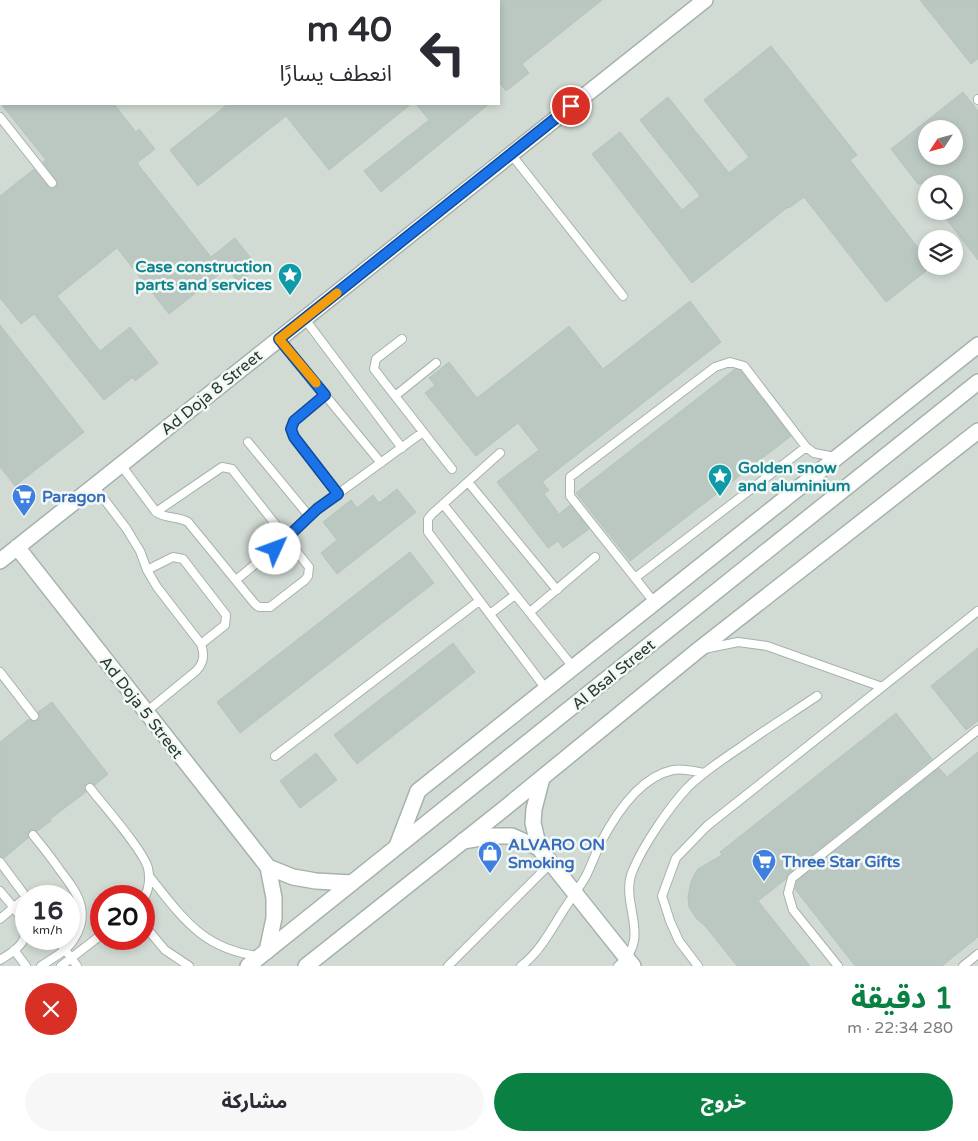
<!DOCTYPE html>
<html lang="ar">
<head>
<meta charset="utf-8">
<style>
	:root { --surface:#fff; --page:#f7f7f7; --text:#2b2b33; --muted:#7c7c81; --accent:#0b8043 }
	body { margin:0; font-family:"Varela Round","Noto Sans Arabic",sans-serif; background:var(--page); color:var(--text); direction:rtl; height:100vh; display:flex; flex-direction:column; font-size:19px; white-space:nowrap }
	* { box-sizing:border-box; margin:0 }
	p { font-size:16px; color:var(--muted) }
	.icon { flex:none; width:28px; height:28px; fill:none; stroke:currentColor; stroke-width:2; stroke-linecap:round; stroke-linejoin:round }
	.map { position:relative; height:966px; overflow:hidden; direction:ltr }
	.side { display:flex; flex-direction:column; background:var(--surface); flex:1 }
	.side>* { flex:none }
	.banner { position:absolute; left:0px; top:0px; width:500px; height:105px; box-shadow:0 2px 8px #0003; direction:rtl; background:#fff; color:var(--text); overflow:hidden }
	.needle { width:32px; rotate:234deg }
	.buttons { position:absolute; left:918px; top:120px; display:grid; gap:10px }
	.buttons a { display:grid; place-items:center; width:45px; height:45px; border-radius:50%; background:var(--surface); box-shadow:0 2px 8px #0003; font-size:25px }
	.speed { position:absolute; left:15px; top:885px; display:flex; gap:10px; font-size:25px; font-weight:700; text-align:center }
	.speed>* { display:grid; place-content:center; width:65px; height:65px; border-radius:50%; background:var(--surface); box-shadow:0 2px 8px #0003; line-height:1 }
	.speed small { font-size:12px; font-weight:400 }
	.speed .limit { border:8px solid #d22; background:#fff; color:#111 }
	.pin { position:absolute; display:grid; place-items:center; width:42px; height:42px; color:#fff; margin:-21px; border:2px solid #fff; border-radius:50%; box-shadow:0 1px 5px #0007 }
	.me { position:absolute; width:55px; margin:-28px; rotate:47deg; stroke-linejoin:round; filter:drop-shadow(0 0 4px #0008) }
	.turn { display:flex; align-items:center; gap:18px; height:105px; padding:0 25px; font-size:22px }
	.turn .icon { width:65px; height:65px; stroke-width:2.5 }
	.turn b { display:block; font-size:35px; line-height:42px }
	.round { display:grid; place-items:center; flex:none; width:52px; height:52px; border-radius:26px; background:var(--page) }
	.headline { display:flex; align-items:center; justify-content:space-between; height:85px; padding:0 25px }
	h1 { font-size:30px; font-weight:700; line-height:38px; color:var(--accent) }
	.primary-button { display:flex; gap:10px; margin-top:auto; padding:10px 25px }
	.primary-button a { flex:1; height:58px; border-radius:30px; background:var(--accent); color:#fff; font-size:20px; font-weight:700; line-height:58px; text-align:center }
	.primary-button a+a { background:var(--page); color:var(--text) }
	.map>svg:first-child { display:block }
</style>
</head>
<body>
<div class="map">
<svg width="978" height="966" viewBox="0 0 978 966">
	<rect width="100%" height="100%" fill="#e3ebe5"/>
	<path fill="#d1dbd4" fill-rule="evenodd" d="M 0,0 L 978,0 L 978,966 L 0,966 ZM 1,1 L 499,1 L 499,104 L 1,104 ZM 926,129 L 954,129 L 954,156 L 926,156 ZM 926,184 L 954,184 L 954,211 L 926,211 ZM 926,239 L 954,239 L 954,266 L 926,266 ZM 26,896 L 69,896 L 69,939 L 26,939 ZM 101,896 L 144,896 L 144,939 L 101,939 Z"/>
	<path fill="#bbc8c1" stroke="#b6c4bb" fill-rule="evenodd" d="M 499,0 L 602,0 L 522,64 L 529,73 L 506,91 L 499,82 Z
		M 920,0 L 978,0 L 978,59 L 971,64 Z
		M 771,46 L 857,155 L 850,160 L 926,258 L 926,271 L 886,302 L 804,197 L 789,208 L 788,207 L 692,283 L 592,154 L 620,132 L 682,210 L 700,196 L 640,120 L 668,97 L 729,173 L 749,157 L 704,100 Z
		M 963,92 L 978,111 L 978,260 L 940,211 L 954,211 L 954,184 L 918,184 L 891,149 ZM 926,129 L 954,129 L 954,156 L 926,156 Z
		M 1,104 L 114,104 L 136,132 L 139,129 L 155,149 L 137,163 L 211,257 L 235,238 L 258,267 L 239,283 L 227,268 L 169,314 L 117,248 L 57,296 L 100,351 L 130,327 L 158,363 L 135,381 L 133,377 L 104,400 L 34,314 L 21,324 L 0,298 L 0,196 L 34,169 L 49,188 L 55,188 L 58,183 L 43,162 L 46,160 Z
		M 228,104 L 411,104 L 329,170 L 286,116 L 198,186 L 170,150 Z
		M 416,104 L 489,104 L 381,192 L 364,171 L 429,120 Z
		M 690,301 L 721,342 L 542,482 L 549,490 L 544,494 L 559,514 L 570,505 L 589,529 L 563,548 L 558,541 L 548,548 L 497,482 L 539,450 L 518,423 L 476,456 L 425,393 L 435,385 L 429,378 L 449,362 L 477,398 L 569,326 L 603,369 Z
		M 0,325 L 84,432 L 15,486 L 0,467 Z
		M 735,369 L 741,371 L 791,436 L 630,561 L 576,493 Z
		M 397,489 L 416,512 L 337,574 L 321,553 L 337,540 L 323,522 L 351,500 L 357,508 L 373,495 L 379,503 Z
		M 410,552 L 434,583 L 240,733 L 217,702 Z
		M 453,643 L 475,672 L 357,764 L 334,735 Z
		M 978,648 L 978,721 L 966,730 L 931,686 Z
		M 52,702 L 108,774 L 95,785 L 90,782 L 86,784 L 84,788 L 86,792 L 50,819 L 51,821 L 37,831 L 35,830 L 30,830 L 28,833 L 28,838 L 4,858 L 0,856 L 0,742 L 29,719 L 34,722 L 38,720 L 40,716 L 38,712 Z
		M 896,713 L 932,759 L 788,874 L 786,879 L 758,901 L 810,966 L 737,966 L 706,927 L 696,918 L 689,907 L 688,896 L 691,882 L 694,875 L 698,869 L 722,855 L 720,852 Z
		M 978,752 L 978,937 L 942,966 L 855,966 L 795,889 L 797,881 L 939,768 L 947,777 Z
		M 316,753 L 337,780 L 300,808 L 280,781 Z"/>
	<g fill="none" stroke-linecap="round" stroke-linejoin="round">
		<defs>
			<path id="service" d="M 36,0 L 37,1
				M 978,99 L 978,100
				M 0,117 L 52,183
				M 511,154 L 623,296
				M 304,318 L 402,448
				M 279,339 L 381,463
				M 402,339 L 376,359 L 374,369 L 452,469
				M 325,395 L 295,421 L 291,429 L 294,437 L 338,494
				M 395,396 L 436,363
				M 248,442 L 309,516
				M 500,453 L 432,514 L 428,519 L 428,532 L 546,689
				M 121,465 L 156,512
				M 222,467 L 232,469 L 235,473 L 309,567 L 308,576 L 305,580 L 270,607 L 259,607 L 255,604 L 188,522 C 177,516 166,519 156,512 Z
				M 468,482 L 557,590
				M 94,486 L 126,528 L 140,551 L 147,570 L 157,587 L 201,644 C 205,655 204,663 196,671 L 146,712
				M 443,504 L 573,667
				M 147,570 L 173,557 L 183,559 L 223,611 L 226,615 L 225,625 L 201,644
				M 635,578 L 806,447
				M 236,580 L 287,538 L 317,509 L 423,432
				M 654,602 L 570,496 L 570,477 L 715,367 L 730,362 L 744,366 L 806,447 L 814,453 L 835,457
				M 530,612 L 595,557
				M 490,614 L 515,595
				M 704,649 L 738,642 L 767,646 L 882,687
				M 0,672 L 34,716
				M 275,756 L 479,601
				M 90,788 C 104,806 143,850 148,868 C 150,878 149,889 144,898
				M 33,835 C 42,846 51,857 59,869 C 76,891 92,911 74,939 C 67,951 53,958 41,966
				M 0,862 L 26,897
				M 149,876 C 182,917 202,949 258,956
				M 0,891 C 11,905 37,928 19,946 C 14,952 6,956 0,960
				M 0,919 L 26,897
				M 144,925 L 165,950 L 189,966
				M 57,939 L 77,966
				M 14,950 L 26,966
				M 61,966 L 101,935
				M 448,966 L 551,863
				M 521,966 C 539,953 551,930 563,911 C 570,900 579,888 586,876 C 591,866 595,855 600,844 C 615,815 639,777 673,770 C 683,768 694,771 704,773
				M 618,966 C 654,937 618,903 633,870 C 644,844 668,809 687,788 C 703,772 723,759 741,747 C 766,729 792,713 817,696
				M 698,966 L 679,941 L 670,921 L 662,896 L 676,858 L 707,826 L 978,611
				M 838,966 L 793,910 L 788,893 L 792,878 L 978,730
				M 963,966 L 978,954"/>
			<path id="minor" d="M 17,547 L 268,867 L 274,898 L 274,918 L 267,951
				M 0,561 L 705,0
				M 542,778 L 534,809 L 533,823 L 539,848 L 633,966
				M 463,841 L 493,836 L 512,836 L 539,848
				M 397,846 L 418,791 L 978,345
				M 268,867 L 293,877 L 316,881 L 351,883"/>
			<path id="tertiary" d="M 248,966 L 978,382
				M 306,966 L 505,808 L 697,651 L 978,431"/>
		</defs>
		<use href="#service" stroke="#a6b2ab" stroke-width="10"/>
		<use href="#minor" stroke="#a6b2ab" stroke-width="18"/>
		<use href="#tertiary" stroke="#a6b2ab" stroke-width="18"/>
		<use href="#service" stroke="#fff" stroke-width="8"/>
		<use href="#minor" stroke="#fff" stroke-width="15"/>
		<use href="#tertiary" stroke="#fff" stroke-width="15"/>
	</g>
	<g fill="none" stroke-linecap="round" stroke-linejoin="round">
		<defs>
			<path id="route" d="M 275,549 L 317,509 L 338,494 L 294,437 L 291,429 L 294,421 L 325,395 L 279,339 L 571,106"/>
		</defs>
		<use href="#route" stroke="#114b97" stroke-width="12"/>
		<use href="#route" stroke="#1a73e8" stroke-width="9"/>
		<path stroke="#f59e0b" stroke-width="9" d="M 316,383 L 279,339 L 337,293"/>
	</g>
	<defs>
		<symbol id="sight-pin" viewBox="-11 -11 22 30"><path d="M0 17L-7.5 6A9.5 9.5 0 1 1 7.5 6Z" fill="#0f9aa8" stroke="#f3f8f4"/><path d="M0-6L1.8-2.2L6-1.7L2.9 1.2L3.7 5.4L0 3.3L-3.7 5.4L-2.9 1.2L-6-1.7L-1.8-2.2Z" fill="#fff"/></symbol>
		<symbol id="supermarket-pin" viewBox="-11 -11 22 30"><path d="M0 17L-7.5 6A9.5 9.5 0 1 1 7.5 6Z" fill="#3f7fe0" stroke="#f3f8f4"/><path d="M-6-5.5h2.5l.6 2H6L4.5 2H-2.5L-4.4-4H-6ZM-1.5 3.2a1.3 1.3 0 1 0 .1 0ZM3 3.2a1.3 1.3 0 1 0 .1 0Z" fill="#fff"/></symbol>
		<symbol id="shop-pin" viewBox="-11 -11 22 30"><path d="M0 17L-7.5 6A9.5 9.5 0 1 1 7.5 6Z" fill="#3f7fe0" stroke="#f3f8f4"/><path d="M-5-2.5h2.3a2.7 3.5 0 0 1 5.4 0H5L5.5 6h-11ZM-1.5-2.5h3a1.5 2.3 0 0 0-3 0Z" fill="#fff"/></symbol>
	</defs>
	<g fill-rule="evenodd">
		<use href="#sight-pin" x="276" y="261" width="28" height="38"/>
		<use href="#sight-pin" x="706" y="462" width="28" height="38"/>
		<use href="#supermarket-pin" x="10" y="482" width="28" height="38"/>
		<use href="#shop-pin" x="476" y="839" width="28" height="38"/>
		<use href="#supermarket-pin" x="750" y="847" width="28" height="38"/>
	</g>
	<g text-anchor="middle" stroke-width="5" stroke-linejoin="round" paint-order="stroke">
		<g font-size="16" font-weight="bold" fill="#0d838f" stroke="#f3f8f4" text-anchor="end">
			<text x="272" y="272">Case construction<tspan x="272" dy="18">parts and services</tspan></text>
			<text x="738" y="473" text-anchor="start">Golden snow<tspan x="738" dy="18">and aluminium</tspan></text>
		</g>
		<g font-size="16" fill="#243a30" stroke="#f3f8f4">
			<text transform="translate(211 392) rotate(-39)" y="6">Ad Doja 8 Street</text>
			<text transform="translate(613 674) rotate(-39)" y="6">Al Bsal Street</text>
			<text transform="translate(142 707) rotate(52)" y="6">Ad Doja 5 Street</text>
		</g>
		<g font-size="16" font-weight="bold" fill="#366cbe" stroke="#f3f8f4" text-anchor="start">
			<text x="42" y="502">Paragon</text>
			<text x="508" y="850">ALVARO ON<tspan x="508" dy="18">Smoking</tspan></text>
			<text x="782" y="867">Three Star Gifts</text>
		</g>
	</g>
</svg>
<div class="buttons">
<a><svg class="needle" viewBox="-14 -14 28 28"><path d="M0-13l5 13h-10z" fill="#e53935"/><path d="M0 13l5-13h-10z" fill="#7c7c81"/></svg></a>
<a><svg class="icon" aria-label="search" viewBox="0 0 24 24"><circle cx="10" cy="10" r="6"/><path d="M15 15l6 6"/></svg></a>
<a><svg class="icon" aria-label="layers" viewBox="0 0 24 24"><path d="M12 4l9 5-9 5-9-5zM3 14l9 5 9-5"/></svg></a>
</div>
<div class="speed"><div>16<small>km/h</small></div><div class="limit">20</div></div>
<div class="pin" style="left:571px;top:106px;background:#d93025"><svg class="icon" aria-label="arrive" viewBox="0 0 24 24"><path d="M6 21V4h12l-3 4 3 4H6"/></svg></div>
<svg class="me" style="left:275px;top:549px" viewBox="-20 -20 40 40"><circle r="19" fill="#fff"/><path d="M0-13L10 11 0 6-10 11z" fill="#1a73e8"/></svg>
<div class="banner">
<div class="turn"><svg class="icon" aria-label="left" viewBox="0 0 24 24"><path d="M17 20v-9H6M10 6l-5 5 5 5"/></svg><div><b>40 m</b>انعطف يسارًا</div></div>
</div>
</div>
<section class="side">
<div class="headline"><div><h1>1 دقيقة</h1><p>280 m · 22:34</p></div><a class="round" style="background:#d93025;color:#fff"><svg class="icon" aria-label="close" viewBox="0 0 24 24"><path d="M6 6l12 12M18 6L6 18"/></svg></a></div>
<div class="primary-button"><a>خروج</a><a>مشاركة</a></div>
</section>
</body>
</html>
